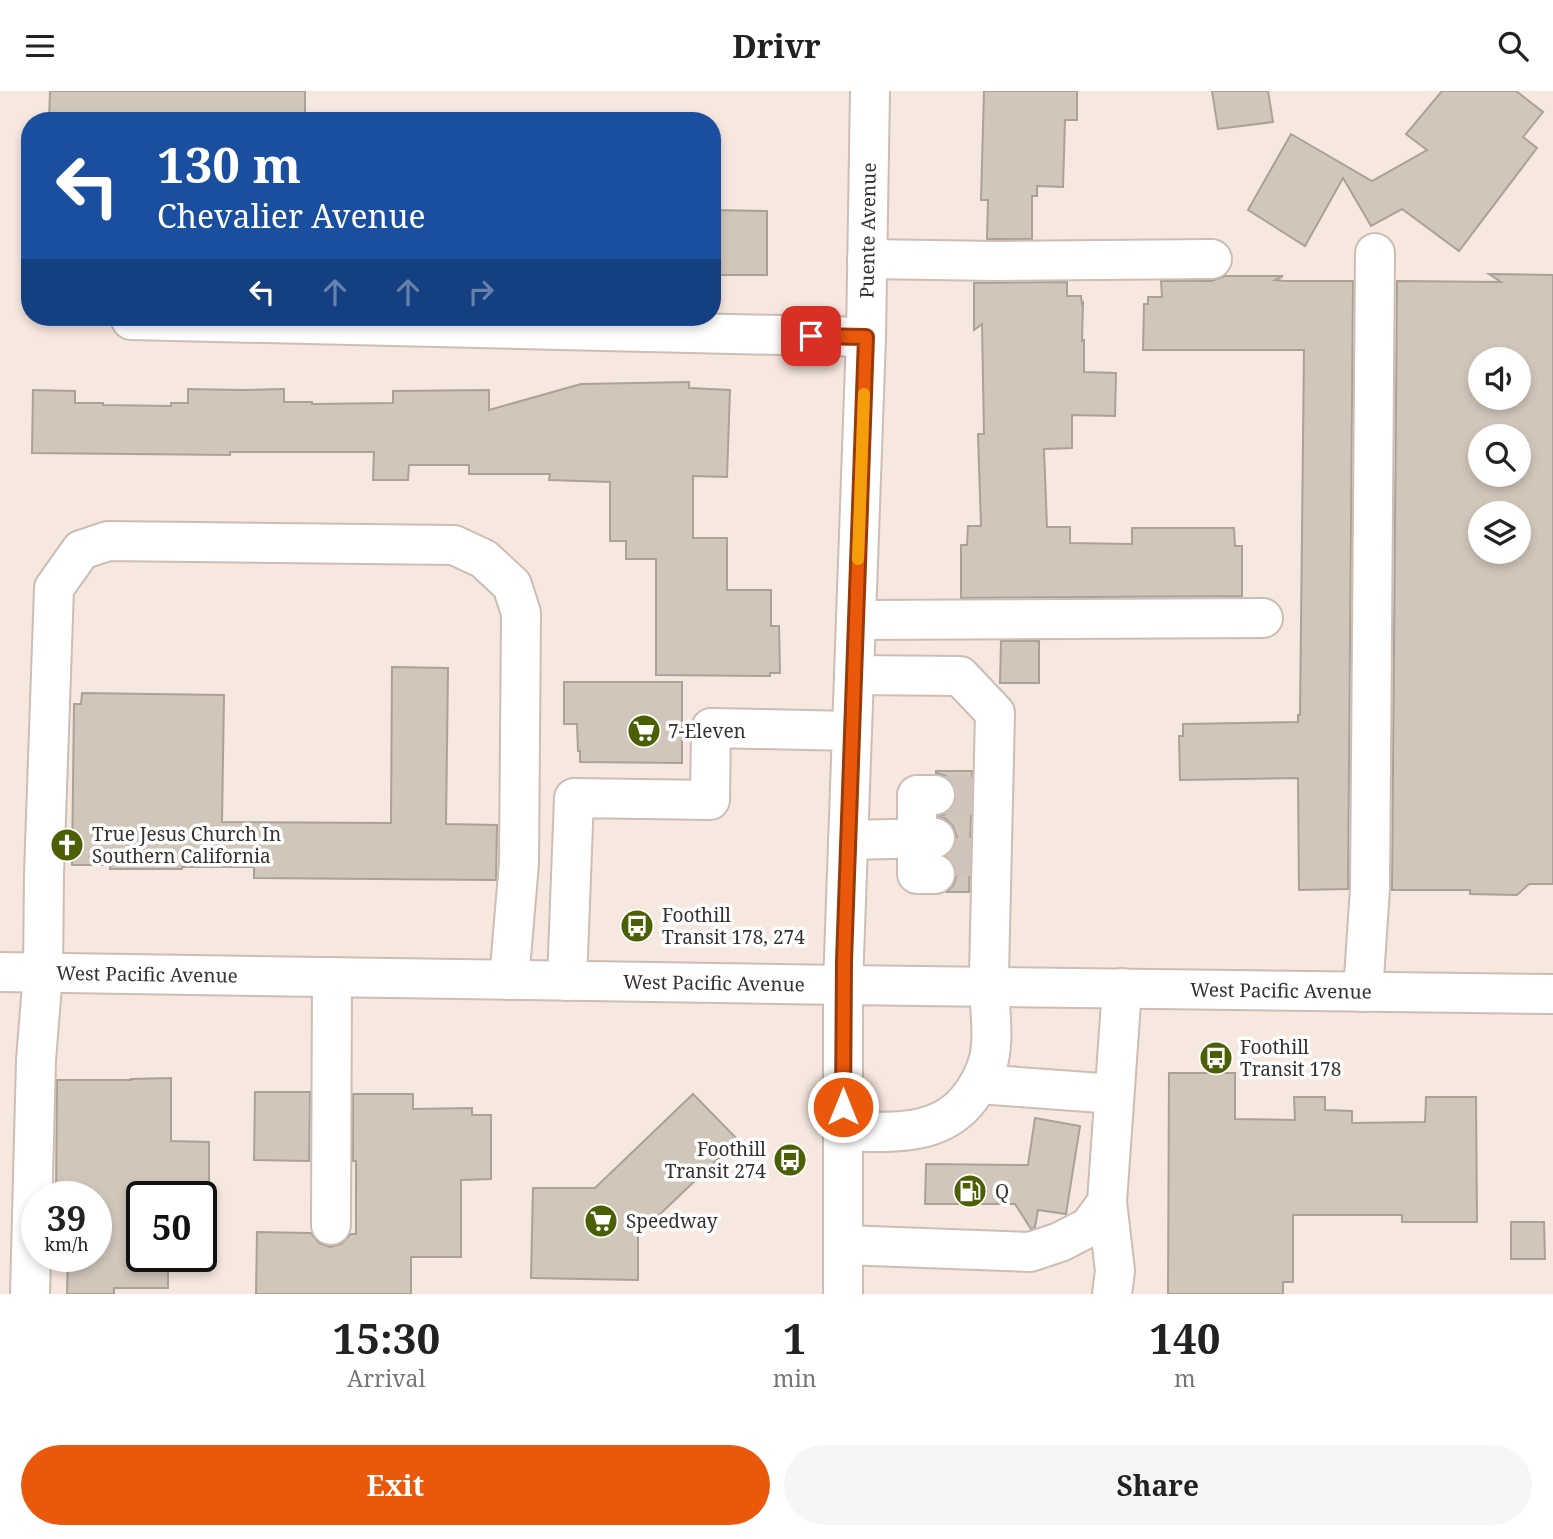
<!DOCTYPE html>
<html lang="en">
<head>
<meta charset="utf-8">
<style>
	:root { --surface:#fff; --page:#f6f6f6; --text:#222; --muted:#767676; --accent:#ea580c }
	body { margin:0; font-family:"Noto Serif",serif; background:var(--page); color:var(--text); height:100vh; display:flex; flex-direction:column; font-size:26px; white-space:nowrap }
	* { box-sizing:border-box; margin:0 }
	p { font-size:23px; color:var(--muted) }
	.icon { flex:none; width:38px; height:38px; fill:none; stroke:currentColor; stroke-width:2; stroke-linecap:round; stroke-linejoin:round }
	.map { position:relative; height:1203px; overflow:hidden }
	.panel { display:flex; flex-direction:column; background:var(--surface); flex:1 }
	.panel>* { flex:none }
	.top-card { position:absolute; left:21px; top:21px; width:700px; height:214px; border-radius:28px; box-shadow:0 4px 10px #0003; background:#1a4fa0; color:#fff; overflow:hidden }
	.tools { position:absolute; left:1468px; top:256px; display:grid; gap:14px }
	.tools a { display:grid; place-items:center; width:63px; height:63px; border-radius:50%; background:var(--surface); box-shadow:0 4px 10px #0003; font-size:35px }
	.speed { position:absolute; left:21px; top:1090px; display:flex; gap:14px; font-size:35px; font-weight:700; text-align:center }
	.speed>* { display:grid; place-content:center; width:91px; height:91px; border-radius:50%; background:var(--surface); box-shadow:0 4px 10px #0003; line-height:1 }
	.speed small { font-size:18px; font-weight:400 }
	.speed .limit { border:4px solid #111; border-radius:10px; background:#fff; color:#111 }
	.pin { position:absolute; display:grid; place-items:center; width:60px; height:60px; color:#fff; margin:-30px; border-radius:14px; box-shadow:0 4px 10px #0006 }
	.me { position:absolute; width:77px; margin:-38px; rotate:0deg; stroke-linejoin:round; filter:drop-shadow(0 0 5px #0008) }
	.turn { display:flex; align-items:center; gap:24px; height:147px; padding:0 21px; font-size:32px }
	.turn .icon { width:91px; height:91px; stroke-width:2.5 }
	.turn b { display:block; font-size:49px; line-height:60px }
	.lanes { display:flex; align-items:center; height:66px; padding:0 21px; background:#0003; justify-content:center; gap:35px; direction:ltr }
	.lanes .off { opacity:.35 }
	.eta { display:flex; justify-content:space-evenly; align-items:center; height:119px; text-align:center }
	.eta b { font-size:42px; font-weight:700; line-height:49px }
	.primary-button { display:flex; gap:14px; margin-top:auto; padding:14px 21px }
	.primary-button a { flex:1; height:80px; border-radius:42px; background:var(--accent); color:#fff; font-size:28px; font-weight:700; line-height:80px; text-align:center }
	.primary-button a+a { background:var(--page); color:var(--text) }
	header { display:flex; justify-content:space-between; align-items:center; height:91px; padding:0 21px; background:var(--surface); font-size:32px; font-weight:700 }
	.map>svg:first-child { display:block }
</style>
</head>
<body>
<header><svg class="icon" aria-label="menu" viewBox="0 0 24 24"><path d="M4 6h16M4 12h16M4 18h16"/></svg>Drivr<svg class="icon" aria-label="search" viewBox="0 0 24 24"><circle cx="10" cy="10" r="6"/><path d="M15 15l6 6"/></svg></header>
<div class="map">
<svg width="1553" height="1203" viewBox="0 0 1553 1203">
	<rect width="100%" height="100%" fill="#f6e7df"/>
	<path fill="#d1c6ba" stroke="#aca196" stroke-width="2" fill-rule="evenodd" d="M 50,0 L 305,0 L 305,30 L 49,30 Z
		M 984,0 L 1077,0 L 1077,29 L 1065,29 L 1063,96 L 1037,95 L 1037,105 L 1032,105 L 1032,148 L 987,148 L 988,109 L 981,109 Z
		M 1212,0 L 1268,0 L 1273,31 L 1218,38 Z
		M 1442,0 L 1516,0 L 1543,21 L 1523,46 L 1537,57 L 1459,160 L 1402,118 L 1371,135 L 1343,87 L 1305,155 L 1248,119 L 1291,43 L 1372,90 L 1427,59 L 1406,43 Z
		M 712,119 L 767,120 L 767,184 L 712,184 Z
		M 1489,183 L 1553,184 L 1553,793 L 1529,793 L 1517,804 L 1470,803 L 1470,799 L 1392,799 L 1397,190 L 1501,191 ZM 1480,268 L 1519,268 L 1519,306 L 1480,306 ZM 1480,345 L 1519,345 L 1519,383 L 1480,383 ZM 1480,422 L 1519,422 L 1519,460 L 1480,460 Z
		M 1225,185 L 1283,185 L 1275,189 L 1285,190 L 1353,190 L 1348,798 L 1299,799 L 1298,687 L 1180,689 L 1179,645 L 1183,645 L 1183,633 L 1298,631 L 1298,624 L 1300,624 L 1304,259 L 1143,259 L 1144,213 L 1148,213 L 1148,206 L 1162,206 L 1161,190 L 1212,190 Z
		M 1067,191 L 1067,205 L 1081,205 L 1082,213 L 1083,212 L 1082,250 L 1084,249 L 1084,281 L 1116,282 L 1115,325 L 1072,324 L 1072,357 L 1044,358 L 1047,436 L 1070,436 L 1070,452 L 1132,453 L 1132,437 L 1234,437 L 1235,455 L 1242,455 L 1242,505 L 961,507 L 961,454 L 967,454 L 968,435 L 981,435 L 978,343 L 984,343 L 982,233 L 974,239 L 974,192 Z
		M 689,291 L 689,297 L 730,299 L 727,386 L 693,385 L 693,447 L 727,447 L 727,499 L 771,499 L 771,535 L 779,535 L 780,582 L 770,582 L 770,585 L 656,584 L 656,468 L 626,468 L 626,450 L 610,450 L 610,391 L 549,389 L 550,383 L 469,383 L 469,374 L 409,374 L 408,389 L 373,389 L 374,361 L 230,361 L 230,364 L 32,362 L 33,299 L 75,300 L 75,312 L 103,312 L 103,314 L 171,315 L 171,312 L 188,312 L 188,298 L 242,299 L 284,298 L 284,311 L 312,311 L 312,313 L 393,312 L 393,300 L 489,299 L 489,319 L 581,293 Z
		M 1001,550 L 1039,550 L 1039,592 L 1000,592 Z
		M 392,576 L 448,577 L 446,733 L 497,734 L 496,789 L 254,787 L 254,776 L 182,776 L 182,778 L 110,778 L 110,774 L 72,774 L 74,613 L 81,613 L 82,602 L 224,604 L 222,731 L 391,732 Z
		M 564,591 L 682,591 L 682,672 L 580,671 L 580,660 L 578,660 L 577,633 L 564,633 Z
		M 936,680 L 972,680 L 969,801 L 947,801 L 954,793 L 957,784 L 954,773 L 947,765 L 954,757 L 957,746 L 953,735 L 946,728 L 939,725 L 946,723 L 954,715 L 957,703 L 954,693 L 946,685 L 936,682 Z
		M 1169,982 L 1235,982 L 1235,1028 L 1295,1029 L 1294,1006 L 1325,1006 L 1325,1019 L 1352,1020 L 1352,1032 L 1425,1031 L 1426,1006 L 1476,1006 L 1477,1131 L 1402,1131 L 1402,1124 L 1293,1124 L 1293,1191 L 1283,1191 L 1283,1203 L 1168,1203 Z
		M 171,987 L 171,1050 L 209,1051 L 209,1106 L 142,1106 L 142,1166 L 168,1166 L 168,1197 L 114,1197 L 114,1203 L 67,1203 L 68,1166 L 96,1166 L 96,1106 L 56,1106 L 57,989 L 131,989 L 131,988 Z
		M 255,1001 L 310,1001 L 309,1070 L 254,1069 Z
		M 353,1003 L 413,1003 L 413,1018 L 472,1017 L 472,1024 L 491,1024 L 491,1088 L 461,1089 L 461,1166 L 411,1166 L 411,1203 L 256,1203 L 257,1141 L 311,1142 L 319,1152 L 330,1156 L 341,1153 L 351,1143 L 356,1143 L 356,1070 L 353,1070 Z
		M 693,1003 L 738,1049 L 638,1144 L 638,1189 L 531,1187 L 533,1097 L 595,1097 Z
		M 1035,1027 L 1080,1035 L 1066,1123 L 1038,1119 L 1035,1136 L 1031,1138 L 1015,1113 L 925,1113 L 926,1073 L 1028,1074 Z
		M 1511,1131 L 1544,1131 L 1545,1168 L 1511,1168 Z"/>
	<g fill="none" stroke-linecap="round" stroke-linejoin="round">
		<path stroke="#d0c3bc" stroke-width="38" stroke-dasharray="38 19" stroke-linecap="butt" d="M 935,704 L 980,705
			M 935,766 L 979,766"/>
		<defs>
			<g id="minor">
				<path d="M 867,168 L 997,170 L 1212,168"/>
				<path d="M 131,229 L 866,246"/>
				<path d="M 856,529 L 1263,527"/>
				<path d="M 848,749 L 935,747"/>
				<path d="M 935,783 L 917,783 L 917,704 L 935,704"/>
				<path d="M 567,890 L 574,707 L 710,709 L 711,637 L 852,640"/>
				<path id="s1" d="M 843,894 L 1553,903"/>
				<path d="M 1363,901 L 1370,798 L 1375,162"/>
				<path d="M 979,993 L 1114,1003"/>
				<path d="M 843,1040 C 886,1041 936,1047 967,1010 C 977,998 985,983 989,968 C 995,940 988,911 989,883 C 991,796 993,709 995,622 L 960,585 L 854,584"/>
				<path d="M 1107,1111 L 1115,1180 L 1112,1203"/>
				<path d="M 331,1134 L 332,886"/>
				<path d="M 844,1154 L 1030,1161 L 1060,1151 L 1089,1136 L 1107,1111 L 1122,897"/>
				<path d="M 30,1203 L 36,969 L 43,882 L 44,783 L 54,497 L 81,459 L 108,450 L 454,454 L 484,468 L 512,494 L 521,522 L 519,772 L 509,889"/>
			</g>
			<g id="major">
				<path id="s2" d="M 0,881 L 843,894"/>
				<path id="s3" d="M 843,1203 L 843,894 L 866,246 L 870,0"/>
			</g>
		</defs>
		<use href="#minor" stroke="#ccbdb5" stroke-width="42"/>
		<use href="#major" stroke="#ccbdb5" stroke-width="42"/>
		<use href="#minor" stroke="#fff" stroke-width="38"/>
		<use href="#major" stroke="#fff" stroke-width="38"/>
	</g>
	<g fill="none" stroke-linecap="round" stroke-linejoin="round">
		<defs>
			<path id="route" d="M 811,245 L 866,246 L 844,870 L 843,1016"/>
		</defs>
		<use href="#route" stroke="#983908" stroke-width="18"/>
		<use href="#route" stroke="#ea580c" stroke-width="12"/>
		<path stroke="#f59e0b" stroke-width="12" d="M 858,468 L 864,303"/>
	</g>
	<defs>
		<symbol id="supermarket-disc" viewBox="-11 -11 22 22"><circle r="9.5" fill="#4b5f05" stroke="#fff"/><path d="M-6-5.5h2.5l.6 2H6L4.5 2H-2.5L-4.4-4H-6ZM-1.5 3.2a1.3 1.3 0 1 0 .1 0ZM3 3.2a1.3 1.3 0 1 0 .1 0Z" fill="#fff"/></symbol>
		<symbol id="church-disc" viewBox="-11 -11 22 22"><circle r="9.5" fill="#4b5f05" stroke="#fff"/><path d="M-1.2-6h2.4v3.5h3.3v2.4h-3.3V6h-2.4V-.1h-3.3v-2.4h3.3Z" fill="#fff"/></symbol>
		<symbol id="bus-disc" viewBox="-11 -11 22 22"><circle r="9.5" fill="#4b5f05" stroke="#fff"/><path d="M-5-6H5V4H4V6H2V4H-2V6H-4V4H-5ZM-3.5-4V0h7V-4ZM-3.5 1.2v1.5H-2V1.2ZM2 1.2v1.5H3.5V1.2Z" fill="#fff"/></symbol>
		<symbol id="fuel-disc" viewBox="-11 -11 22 22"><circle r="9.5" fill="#4b5f05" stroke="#fff"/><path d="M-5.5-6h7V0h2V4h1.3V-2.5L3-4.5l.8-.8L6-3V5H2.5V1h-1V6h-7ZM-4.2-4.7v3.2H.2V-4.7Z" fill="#fff"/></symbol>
	</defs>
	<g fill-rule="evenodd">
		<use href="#supermarket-disc" x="625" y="621" width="38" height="38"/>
		<use href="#church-disc" x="48" y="735" width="38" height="38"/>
		<use href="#bus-disc" x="618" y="816" width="38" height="38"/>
		<use href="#bus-disc" x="1197" y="948" width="38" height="38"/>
		<use href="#bus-disc" x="771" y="1050" width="38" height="38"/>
		<use href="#fuel-disc" x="951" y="1081" width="38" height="38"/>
		<use href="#supermarket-disc" x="582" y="1111" width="38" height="38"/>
	</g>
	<g text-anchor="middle" stroke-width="7" stroke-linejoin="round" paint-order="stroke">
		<g font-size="19" fill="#37312e" stroke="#fff">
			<text dy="7" stroke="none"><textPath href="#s3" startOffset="1064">Puente Avenue</textPath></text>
			<text dy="7" stroke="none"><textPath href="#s2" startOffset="147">West Pacific Avenue</textPath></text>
			<text dy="7" stroke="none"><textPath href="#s2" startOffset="714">West Pacific Avenue</textPath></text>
			<text dy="7" stroke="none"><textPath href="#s1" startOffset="438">West Pacific Avenue</textPath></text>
		</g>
		<g font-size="19" fill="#37312e" stroke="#fff" text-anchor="start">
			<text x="668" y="647">7-Eleven</text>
			<text x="92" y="750">True Jesus Church In<tspan x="92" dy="22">Southern California</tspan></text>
			<text x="662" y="831">Foothill<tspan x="662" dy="22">Transit 178, 274</tspan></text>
			<text x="1240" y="963">Foothill<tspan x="1240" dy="22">Transit 178</tspan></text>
			<text x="766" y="1065" text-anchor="end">Foothill<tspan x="766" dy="22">Transit 274</tspan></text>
			<text x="995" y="1107">Q</text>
			<text x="626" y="1137">Speedway</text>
		</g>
	</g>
</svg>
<div class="tools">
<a><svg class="icon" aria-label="sound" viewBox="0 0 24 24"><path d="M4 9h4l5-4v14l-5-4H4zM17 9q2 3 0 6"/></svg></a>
<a><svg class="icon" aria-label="search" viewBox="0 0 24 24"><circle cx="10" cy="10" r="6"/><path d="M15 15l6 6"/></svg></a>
<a><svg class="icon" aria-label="layers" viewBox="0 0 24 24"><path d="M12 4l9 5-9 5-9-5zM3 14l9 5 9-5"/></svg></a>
</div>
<div class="speed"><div>39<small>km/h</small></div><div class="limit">50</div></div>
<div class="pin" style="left:811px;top:245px;background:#d93025"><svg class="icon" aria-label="arrive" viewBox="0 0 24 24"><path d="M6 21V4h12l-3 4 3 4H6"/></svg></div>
<svg class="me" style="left:843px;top:1016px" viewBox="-20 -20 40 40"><circle r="17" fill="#ea580c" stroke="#fff" stroke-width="3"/><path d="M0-11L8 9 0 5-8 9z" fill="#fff"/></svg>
<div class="top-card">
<div class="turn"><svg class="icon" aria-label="left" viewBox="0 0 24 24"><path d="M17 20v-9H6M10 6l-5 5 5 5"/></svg><div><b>130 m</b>Chevalier Avenue</div></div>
<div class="lanes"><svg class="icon" aria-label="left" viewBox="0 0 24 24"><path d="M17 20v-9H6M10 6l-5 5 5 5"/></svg><svg class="icon off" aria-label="ahead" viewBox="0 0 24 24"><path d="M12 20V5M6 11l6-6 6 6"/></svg><svg class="icon off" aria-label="ahead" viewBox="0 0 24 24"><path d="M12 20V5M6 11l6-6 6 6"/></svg><svg class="icon off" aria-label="right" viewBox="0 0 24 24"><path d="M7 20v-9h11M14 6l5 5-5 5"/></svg></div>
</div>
</div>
<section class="panel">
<div class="eta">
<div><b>15:30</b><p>Arrival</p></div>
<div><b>1</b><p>min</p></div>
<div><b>140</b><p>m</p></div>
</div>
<div class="primary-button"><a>Exit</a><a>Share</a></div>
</section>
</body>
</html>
